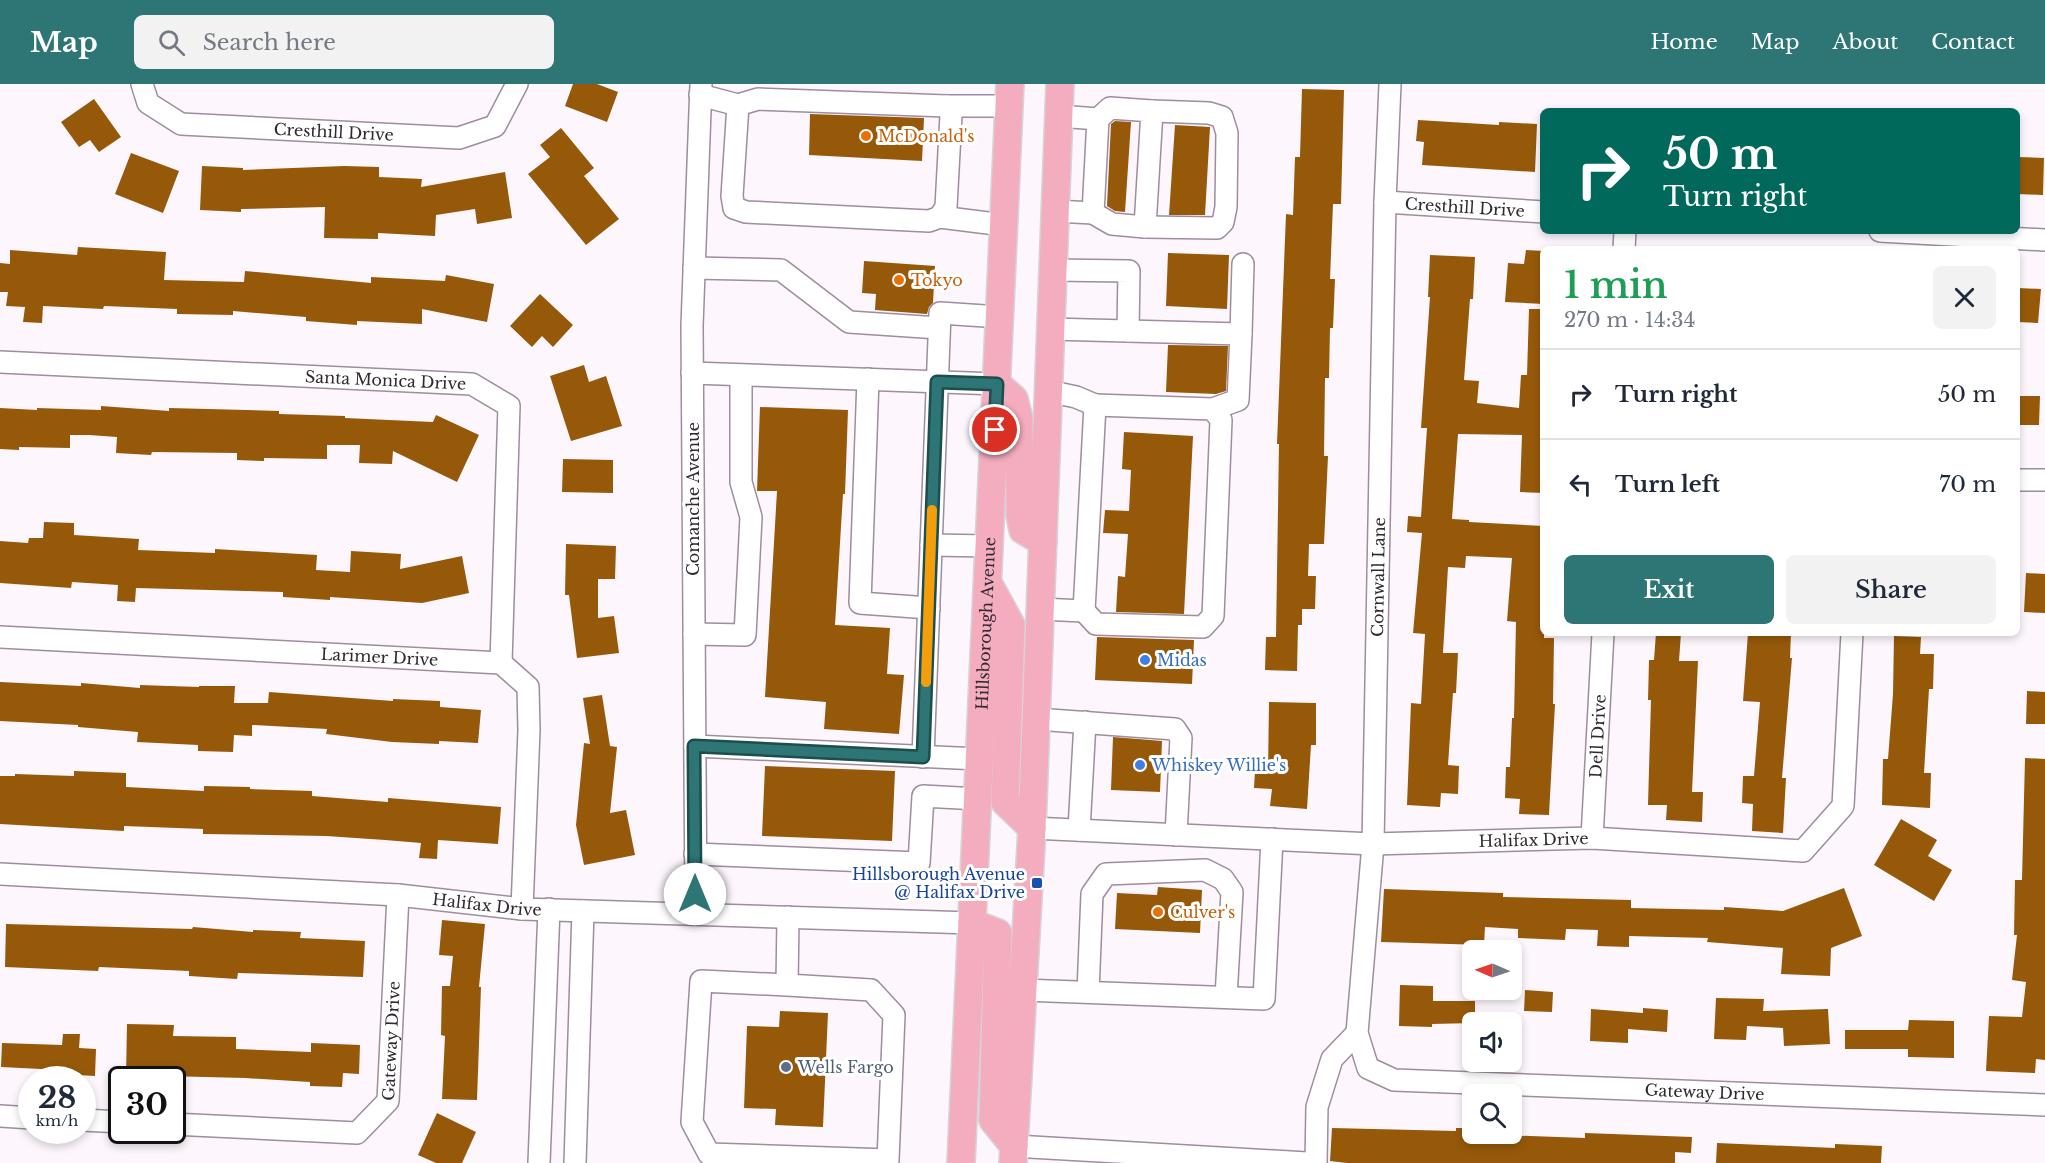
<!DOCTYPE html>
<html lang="en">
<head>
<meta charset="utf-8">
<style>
	:root { --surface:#fff; --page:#f2f2f3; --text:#1f2937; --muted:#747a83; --line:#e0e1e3; --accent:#2d7675 }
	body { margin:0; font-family:"Libre Baskerville",serif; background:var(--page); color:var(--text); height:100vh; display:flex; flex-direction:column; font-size:22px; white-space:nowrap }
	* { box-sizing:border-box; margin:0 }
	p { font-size:20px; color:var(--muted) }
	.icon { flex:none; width:33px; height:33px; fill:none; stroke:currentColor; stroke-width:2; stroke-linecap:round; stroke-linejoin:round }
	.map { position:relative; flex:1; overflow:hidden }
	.side { position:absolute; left:1540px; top:162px; width:480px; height:390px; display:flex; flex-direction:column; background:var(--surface); border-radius:9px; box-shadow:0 3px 9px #0003 }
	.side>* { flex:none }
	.banner { position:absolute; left:1540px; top:24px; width:480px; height:126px; border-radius:9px; box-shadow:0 3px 9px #0003; background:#00695c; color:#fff; overflow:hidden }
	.needle { width:39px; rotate:272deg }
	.fabs { position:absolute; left:1462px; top:856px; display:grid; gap:12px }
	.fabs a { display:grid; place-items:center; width:60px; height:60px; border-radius:9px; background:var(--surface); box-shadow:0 3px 9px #0003; font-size:30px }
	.speed { position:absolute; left:18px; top:982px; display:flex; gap:12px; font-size:30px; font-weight:700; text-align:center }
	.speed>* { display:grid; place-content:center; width:78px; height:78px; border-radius:50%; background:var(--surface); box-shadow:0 3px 9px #0003; line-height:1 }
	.speed small { font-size:15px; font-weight:400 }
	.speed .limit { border:3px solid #111; border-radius:9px; background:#fff; color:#111 }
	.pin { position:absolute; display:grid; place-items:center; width:51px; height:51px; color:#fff; margin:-26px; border:3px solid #fff; border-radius:50%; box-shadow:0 2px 6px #0007 }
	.me { position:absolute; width:66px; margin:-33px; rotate:0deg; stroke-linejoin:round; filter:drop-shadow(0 0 4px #0008) }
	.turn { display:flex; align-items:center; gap:21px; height:126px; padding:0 24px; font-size:27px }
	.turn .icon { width:78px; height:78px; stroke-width:2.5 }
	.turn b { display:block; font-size:42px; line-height:51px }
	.round { display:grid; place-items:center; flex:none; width:63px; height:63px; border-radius:9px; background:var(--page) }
	.summary { display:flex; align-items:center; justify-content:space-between; height:102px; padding:0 24px }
	h1 { font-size:36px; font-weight:600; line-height:45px; color:#1e9e55 }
	.primary-button { display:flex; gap:12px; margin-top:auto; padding:12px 24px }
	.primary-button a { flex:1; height:69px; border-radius:9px; background:var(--accent); color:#fff; font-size:24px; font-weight:600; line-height:69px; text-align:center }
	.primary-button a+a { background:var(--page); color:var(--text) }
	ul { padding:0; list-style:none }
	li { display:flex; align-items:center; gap:18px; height:90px; padding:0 24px; border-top:2px solid var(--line) }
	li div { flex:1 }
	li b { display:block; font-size:22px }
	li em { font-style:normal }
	header { display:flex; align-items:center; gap:36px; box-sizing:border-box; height:84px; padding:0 30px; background:var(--accent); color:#fff }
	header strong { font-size:28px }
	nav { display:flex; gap:33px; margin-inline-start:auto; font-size:21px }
	.search { width:420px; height:54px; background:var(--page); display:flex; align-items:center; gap:15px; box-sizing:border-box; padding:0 21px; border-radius:9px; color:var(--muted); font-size:22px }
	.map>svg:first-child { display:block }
</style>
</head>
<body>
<header>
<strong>Map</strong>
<div class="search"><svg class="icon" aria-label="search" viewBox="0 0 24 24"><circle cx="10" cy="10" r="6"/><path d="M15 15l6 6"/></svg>Search here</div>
<nav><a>Home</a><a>Map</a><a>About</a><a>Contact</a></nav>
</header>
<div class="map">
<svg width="2045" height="1079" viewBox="0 0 2045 1079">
	<rect width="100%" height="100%" fill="#fdf6fd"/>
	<path fill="#96590a" d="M 573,0 L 597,0 L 618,8 L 607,38 L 565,22 Z
		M 1302,5 L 1344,6 L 1341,120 L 1333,120 L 1330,195 L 1335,195 L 1333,244 L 1330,244 L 1329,294 L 1325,294 L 1324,372 L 1328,372 L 1324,460 L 1309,460 L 1308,492 L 1316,492 L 1315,525 L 1302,525 L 1302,541 L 1298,541 L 1297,587 L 1265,586 L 1266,553 L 1276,553 L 1279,360 L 1277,360 L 1286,130 L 1293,131 L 1295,73 L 1300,73 Z
		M 94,15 L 121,53 L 99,68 L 90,56 L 79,63 L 61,38 Z
		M 810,30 L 924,34 L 922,77 L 809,71 Z
		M 1418,36 L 1499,41 L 1499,38 L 1537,40 L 1535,88 L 1422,81 L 1424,58 L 1416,57 Z
		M 1115,37 L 1131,38 L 1125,128 L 1115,127 L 1107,122 L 1111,40 Z
		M 1175,41 L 1210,43 L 1205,131 L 1169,131 Z
		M 561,44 L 594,84 L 584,92 L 619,135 L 586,161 L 528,90 L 550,73 L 540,61 Z
		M 131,69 L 179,87 L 163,129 L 115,110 Z
		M 2018,73 L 2044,74 L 2043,111 L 2018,110 Z
		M 202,82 L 243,84 L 243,86 L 344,82 L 379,83 L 379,93 L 422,95 L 421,103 L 505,88 L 512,134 L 477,140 L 475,125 L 436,131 L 435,152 L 378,149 L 378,155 L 324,154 L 325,123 L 241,125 L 241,128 L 200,126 Z
		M 78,163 L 166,168 L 164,196 L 244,198 L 245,187 L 371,199 L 371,193 L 445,197 L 446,191 L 494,200 L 487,238 L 422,225 L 422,240 L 357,237 L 357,241 L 306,237 L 306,233 L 233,227 L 233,231 L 177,230 L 177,225 L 104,222 L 103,225 L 43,222 L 42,239 L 23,238 L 25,223 L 6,222 L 8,208 L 0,208 L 0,179 L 10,180 L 10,166 L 77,171 Z
		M 1526,166 L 1544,167 L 1544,220 L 1505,218 L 1508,179 L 1524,180 Z
		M 1168,169 L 1229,171 L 1227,225 L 1166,222 Z
		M 1430,171 L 1475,173 L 1473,215 L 1470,215 L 1464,296 L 1479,297 L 1477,319 L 1519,324 L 1521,291 L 1527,291 L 1529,225 L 1544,225 L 1544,409 L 1520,408 L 1522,351 L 1458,350 L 1452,435 L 1469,436 L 1469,438 L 1544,442 L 1544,554 L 1554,554 L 1553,620 L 1555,620 L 1549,731 L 1519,730 L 1520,715 L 1505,714 L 1506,683 L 1510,683 L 1512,634 L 1514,634 L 1516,538 L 1507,537 L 1512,474 L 1466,472 L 1465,484 L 1448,483 L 1443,569 L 1458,569 L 1456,609 L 1453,609 L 1448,681 L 1459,682 L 1458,710 L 1441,709 L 1440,723 L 1407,721 L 1411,619 L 1421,620 L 1425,550 L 1413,549 L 1422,449 L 1407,448 L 1408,432 L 1421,433 L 1427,344 L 1421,344 L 1430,213 L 1428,213 Z
		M 864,177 L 935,182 L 933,219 L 929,223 L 927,230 L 875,226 L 876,210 L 862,209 Z
		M 2018,204 L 2041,205 L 2038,239 L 2018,238 Z
		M 540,210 L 573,241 L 553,263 L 542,252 L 532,263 L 510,242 Z
		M 1168,261 L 1228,262 L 1226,307 L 1216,310 L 1166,308 Z
		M 584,281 L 589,298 L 606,292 L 622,342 L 571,357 L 550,292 Z
		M 2018,312 L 2040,312 L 2039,341 L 2018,341 Z
		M 101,322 L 169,327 L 169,324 L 279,327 L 279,330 L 345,332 L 345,334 L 433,338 L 436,331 L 479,351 L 457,398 L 393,367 L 392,380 L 359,379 L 360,361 L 327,361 L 327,375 L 264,374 L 264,377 L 237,376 L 237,369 L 152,368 L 151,371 L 116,369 L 117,353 L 89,351 L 70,351 L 70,364 L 19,363 L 19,366 L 0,365 L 0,324 L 37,326 L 37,324 L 101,326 Z
		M 760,323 L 848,326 L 845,410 L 843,410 L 835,541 L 890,544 L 887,590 L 904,591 L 899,650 L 824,645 L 826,618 L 765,613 L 777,407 L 757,407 Z
		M 1124,348 L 1193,352 L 1184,530 L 1116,528 L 1118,492 L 1125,493 L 1128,450 L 1103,449 L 1105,426 L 1129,427 L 1131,386 L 1122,385 Z
		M 563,375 L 613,376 L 613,409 L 562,408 Z
		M 44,438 L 74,439 L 74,451 L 139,455 L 138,466 L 215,469 L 215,465 L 317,471 L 316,486 L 350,488 L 351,467 L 401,470 L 400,485 L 462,472 L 469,509 L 422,519 L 330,513 L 330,516 L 283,513 L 283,508 L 136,504 L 135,518 L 117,517 L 118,501 L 72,498 L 71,504 L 0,499 L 0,457 L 28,459 L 29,454 L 43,454 Z
		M 566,460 L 616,462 L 615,495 L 598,495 L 598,534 L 614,532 L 619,569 L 577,574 L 569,511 L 565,511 Z
		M 2026,489 L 2045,490 L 2045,529 L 2024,528 Z
		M 1656,549 L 1681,549 L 1679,577 L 1698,577 L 1692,708 L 1703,708 L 1702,738 L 1666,736 L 1667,721 L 1648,721 L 1651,616 L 1648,616 L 1649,576 L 1654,576 Z
		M 1748,549 L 1791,549 L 1790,574 L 1792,574 L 1782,694 L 1786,694 L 1783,749 L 1752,747 L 1753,720 L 1742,719 L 1743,692 L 1754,692 L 1760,618 L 1743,617 Z
		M 1894,552 L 1921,553 L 1920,570 L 1934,570 L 1933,605 L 1929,605 L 1924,689 L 1931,689 L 1930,724 L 1882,721 L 1883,675 L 1888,675 L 1893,610 Z
		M 1097,553 L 1194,556 L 1192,600 L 1095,596 Z
		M 0,598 L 81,602 L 81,599 L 140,604 L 140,601 L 199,603 L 199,602 L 235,602 L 234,619 L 268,619 L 269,608 L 393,617 L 393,615 L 440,617 L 440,623 L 481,626 L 478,659 L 439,657 L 439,660 L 392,658 L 326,650 L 327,645 L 252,641 L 252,652 L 234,651 L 233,668 L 198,667 L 198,661 L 137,658 L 138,648 L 78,643 L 78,641 L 0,637 Z
		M 2027,607 L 2045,608 L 2045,640 L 2026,640 Z
		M 602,611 L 610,662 L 617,663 L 610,729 L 626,726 L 635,771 L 584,781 L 576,741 L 584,659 L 590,660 L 583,614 Z
		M 1269,618 L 1316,619 L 1316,661 L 1311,661 L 1307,725 L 1270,722 L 1272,705 L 1254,704 L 1255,687 L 1268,688 Z
		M 1113,653 L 1162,657 L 1160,708 L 1111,706 Z
		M 2025,674 L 2045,675 L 2045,976 L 2036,975 L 2035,989 L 1986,987 L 1989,932 L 2022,933 L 2026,898 L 2012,896 L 2017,851 L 2014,851 L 2015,796 L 2022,796 Z
		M 765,682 L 895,687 L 892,757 L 762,752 Z
		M 74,687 L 126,689 L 126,703 L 204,707 L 204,702 L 250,703 L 250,705 L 312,707 L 312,712 L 388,718 L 388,714 L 501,723 L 498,760 L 438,756 L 437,775 L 419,774 L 421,759 L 385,756 L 326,752 L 203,750 L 203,745 L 124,742 L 124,747 L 0,740 L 0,692 L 15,692 L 15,690 L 74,692 Z
		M 1901,735 L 1937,756 L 1928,772 L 1952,786 L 1934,817 L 1874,781 Z
		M 1158,803 L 1202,806 L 1200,849 L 1115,845 L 1117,809 L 1157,811 Z
		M 1844,804 L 1862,852 L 1831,864 L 1830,892 L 1781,890 L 1783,864 L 1707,858 L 1708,854 L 1629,852 L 1629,863 L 1597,862 L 1598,846 L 1566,845 L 1565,856 L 1518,854 L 1518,845 L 1485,843 L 1484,861 L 1381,858 L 1384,805 L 1503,809 L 1503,813 L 1631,816 L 1631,824 L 1724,826 L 1724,823 L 1783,827 Z
		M 442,836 L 485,840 L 479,903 L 481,903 L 477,1016 L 442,1015 L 445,952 L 441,951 L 442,902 L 450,902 L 453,872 L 439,871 Z
		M 6,840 L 192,845 L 193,843 L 253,848 L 253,846 L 301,848 L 300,854 L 365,857 L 363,893 L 238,889 L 237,895 L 189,892 L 189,887 L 99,883 L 98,887 L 5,883 Z
		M 1400,901 L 1433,902 L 1433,917 L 1475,917 L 1475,939 L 1432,940 L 1432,943 L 1399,942 Z
		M 1525,906 L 1553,908 L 1552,928 L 1524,927 Z
		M 1716,914 L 1764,915 L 1763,927 L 1828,925 L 1830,960 L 1784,962 L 1783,944 L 1747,942 L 1746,956 L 1714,955 Z
		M 1643,924 L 1668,926 L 1667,948 L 1628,945 L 1628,959 L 1590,957 L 1591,925 L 1643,929 Z
		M 780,927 L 828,929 L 823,1043 L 775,1041 L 776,1025 L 744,1024 L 747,942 L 779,943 Z
		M 1909,936 L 1954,937 L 1954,974 L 1908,973 L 1908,965 L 1845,965 L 1845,946 L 1908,946 Z
		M 127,940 L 174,941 L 173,952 L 236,953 L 236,965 L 311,968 L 311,959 L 360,961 L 359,990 L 343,989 L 342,1003 L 310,1002 L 310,998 L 245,994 L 126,991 Z
		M 63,950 L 80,950 L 79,964 L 96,965 L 95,992 L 61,990 L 61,986 L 1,983 L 2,959 L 62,961 Z
		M 437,1029 L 476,1048 L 462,1079 L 436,1079 L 418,1071 Z
		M 1332,1044 L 1456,1047 L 1456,1044 L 1473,1044 L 1473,1050 L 1585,1054 L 1585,1049 L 1692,1053 L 1691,1069 L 1675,1068 L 1675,1079 L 1347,1079 L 1330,1077 Z
		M 1717,1059 L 1835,1064 L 1835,1060 L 1882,1062 L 1881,1079 L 1716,1079 Z"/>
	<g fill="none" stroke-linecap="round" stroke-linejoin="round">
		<defs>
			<g id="minor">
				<path id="s1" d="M 142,0 L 148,19 L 181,40 L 459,54 L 495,42 L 517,0"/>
				<path id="s2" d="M 1390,0 L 1385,118 L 1373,760 L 1357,949 L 1368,984 L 1394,996 L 2045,1021"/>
				<path d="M 700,11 L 738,21"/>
				<path id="s3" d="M 1385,118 L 1544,128"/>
				<path d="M 1055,127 L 1093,129 L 1098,35 L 1059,32"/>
				<path d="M 1093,129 L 1112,140 L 1145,143 L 1152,27 L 1110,24 L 1098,35"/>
				<path d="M 940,133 L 946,123 L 951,31 L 947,22"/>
				<path d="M 1004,141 L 940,133 L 929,137 L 746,128 L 734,124 L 732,112 L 738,21 L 758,15 L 947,22 L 1009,22"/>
				<path d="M 1145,143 L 1217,144 L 1223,138 L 1226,123 L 1227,49 L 1222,33 L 1209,29 L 1152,27"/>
				<path d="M 1880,147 L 2045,156"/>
				<path d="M 1624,165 L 1625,147"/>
				<path d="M 694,184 L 781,186 L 849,238 L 939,244"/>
				<path d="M 1053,186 L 1129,187 L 1128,247"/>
				<path d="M 1051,245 L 1241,250 L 1238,316 L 1213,325"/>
				<path d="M 1241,250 L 1243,180"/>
				<path id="s4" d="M 0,278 L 472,300 L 509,322 L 501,579"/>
				<path d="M 692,289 L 997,300"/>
				<path d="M 868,295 L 860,519 L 929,524"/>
				<path d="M 2018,396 L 2045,396"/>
				<path d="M 931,461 L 989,462"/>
				<path d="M 1040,525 L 1084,527 L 1095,321 L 1076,313 L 1048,307"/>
				<path d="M 1084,527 L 1096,540 L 1203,543 L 1213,532 L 1221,336 L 1213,325 L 1095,321"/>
				<path d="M 694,550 L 745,551 L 751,433 L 741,398 L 741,291"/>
				<path id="s5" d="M 0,553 L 501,579 L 528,603 L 529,646 L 522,825"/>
				<path d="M 1036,635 L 1175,645 L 1181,654 L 1176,751"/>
				<path d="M 695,662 L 979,675"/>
				<path d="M 923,673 L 940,229 L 1000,233"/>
				<path id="s6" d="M 1032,744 L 1373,760 L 1592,754 L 1803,767 L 1843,722 L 1852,549"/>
				<path d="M 1079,746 L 1085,638"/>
				<path id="s7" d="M 1592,754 L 1603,549"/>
				<path d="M 695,770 L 919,779 L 923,712 L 978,715"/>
				<path id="s8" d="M 0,790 L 398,811 L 522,825 L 972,839"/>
				<path d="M 696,830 L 692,242 L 701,0"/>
				<path d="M 787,901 L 871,906 L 894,931 L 888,1076 L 709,1070 L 692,1038 L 701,897 L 787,901 L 788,833"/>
				<path d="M 1023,906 L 1264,915 L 1272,755"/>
				<path d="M 1088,908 L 1092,810 L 1106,790 L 1205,786 L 1223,795 L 1232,808 L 1226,913"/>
				<path d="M 0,1032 L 32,1034"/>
				<path d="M 82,1036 L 122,1038"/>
				<path id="s9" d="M 172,1040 L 357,1049 L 388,1017 L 398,811"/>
				<path d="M 1014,1062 L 1307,1079"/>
				<path d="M 539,1079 L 549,825"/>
				<path d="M 575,1079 L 583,827"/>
				<path d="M 1316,1079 L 1317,1023 L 1332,975 L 1357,949"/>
			</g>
			<g id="major">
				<path d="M 997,300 L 1014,315 L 1019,335 L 1020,431 L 1023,446 L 1043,458"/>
				<path d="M 988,499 L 1011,541 L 1005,718 L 1032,744"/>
				<path d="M 972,839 L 998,849 L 993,1036 L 1014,1062"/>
				<path id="s10" d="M 961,1079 L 1010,0"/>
				<path d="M 1013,1079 L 1032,744 L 1060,0"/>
			</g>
		</defs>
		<use href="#minor" stroke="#9d8d9e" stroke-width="24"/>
		<use href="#major" stroke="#d6d4d6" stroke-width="30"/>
		<use href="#minor" stroke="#fff" stroke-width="21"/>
		<use href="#major" stroke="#f4adbe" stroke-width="27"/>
	</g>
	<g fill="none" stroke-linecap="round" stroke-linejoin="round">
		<defs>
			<path id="route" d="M 695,810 L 694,662 L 923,673 L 937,298 L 997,300 L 995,346"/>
		</defs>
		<use href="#route" stroke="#1d4d4c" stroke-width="15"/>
		<use href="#route" stroke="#2d7675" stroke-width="10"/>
		<path stroke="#f59e0b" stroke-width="10" d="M 926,598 L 932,426"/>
	</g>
	<g fill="#e8710a" stroke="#fff" stroke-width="2">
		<circle cx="866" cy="52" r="6"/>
		<circle cx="899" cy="196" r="6"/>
		<circle cx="1158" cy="828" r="6"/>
	</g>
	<g fill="#3f7fe0" stroke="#fff" stroke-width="2">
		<circle cx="1145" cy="576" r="6"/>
		<circle cx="1140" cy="681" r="6"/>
	</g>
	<rect fill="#1a4fb4" stroke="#fff" stroke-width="2" x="1031" y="793" width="12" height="12" rx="3"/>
	<circle fill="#5c6f8a" stroke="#fff" stroke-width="2" cx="786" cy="983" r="6"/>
	<g text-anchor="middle" stroke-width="6" stroke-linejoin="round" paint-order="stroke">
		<g font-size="16" fill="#302930" stroke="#fff">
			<text dy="6" stroke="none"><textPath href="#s1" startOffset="212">Cresthill Drive</textPath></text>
			<text dy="6" stroke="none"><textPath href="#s3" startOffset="80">Cresthill Drive</textPath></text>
			<text dy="6" stroke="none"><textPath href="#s4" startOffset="386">Santa Monica Drive</textPath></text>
			<text transform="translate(693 415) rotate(-90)" y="6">Comanche Avenue</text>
			<text transform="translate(1378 493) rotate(-89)" y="6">Cornwall Lane</text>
			<text dy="6" stroke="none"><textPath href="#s10" startOffset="540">Hillsborough Avenue</textPath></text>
			<text dy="6" stroke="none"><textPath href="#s5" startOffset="380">Larimer Drive</textPath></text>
			<text dy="6" stroke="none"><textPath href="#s7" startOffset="102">Dell Drive</textPath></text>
			<text dy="6" stroke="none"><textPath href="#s6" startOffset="502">Halifax Drive</textPath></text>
			<text dy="6" stroke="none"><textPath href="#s8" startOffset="488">Halifax Drive</textPath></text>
			<text dy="6" stroke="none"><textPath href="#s9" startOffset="290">Gateway Drive</textPath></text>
			<text dy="6" stroke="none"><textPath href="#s2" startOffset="1326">Gateway Drive</textPath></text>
		</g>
		<g font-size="16" fill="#c56008" stroke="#fff" text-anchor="start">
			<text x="878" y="58">McDonald's</text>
			<text x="911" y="202">Tokyo</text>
			<text x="1170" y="834">Culver's</text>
		</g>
		<g font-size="16" fill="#366cbe" stroke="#fff" text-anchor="start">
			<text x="1157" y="582">Midas</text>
			<text x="1152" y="687">Whiskey Willie's</text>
		</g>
		<g font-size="16" fill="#164399" stroke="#fff" text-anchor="end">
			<text x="1025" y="796">Hillsborough Avenue<tspan x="1025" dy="18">@ Halifax Drive</tspan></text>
		</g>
		<g font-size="16" fill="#4e5e75" stroke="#fff" text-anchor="start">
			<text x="798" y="989">Wells Fargo</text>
		</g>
	</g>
</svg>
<div class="fabs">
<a><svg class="needle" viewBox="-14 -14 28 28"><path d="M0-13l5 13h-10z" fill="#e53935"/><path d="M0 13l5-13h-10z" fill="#747a83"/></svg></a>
<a><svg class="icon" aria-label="sound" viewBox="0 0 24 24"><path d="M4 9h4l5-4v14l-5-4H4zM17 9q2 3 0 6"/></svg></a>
<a><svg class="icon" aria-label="search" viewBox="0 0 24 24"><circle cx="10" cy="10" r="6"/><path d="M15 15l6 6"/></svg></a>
</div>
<div class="speed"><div>28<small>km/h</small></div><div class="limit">30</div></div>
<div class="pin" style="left:995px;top:346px;background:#d93025"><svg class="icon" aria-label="arrive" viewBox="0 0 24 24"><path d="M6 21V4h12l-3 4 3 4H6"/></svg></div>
<svg class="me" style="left:695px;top:810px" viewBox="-20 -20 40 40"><circle r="19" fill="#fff"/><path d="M0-13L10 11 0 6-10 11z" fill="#2d7675"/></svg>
<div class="banner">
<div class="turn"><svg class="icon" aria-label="right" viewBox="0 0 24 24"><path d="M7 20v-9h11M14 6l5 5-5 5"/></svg><div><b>50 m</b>Turn right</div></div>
</div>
<section class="side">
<div class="summary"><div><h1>1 min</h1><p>270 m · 14:34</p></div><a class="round"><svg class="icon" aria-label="close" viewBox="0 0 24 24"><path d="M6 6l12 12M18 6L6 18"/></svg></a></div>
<ul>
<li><svg class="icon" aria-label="right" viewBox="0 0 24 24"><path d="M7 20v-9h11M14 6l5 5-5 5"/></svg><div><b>Turn right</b></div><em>50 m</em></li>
<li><svg class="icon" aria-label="left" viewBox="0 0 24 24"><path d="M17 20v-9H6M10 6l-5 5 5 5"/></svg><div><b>Turn left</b></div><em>70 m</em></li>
</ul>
<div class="primary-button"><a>Exit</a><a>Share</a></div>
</section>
</div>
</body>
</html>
